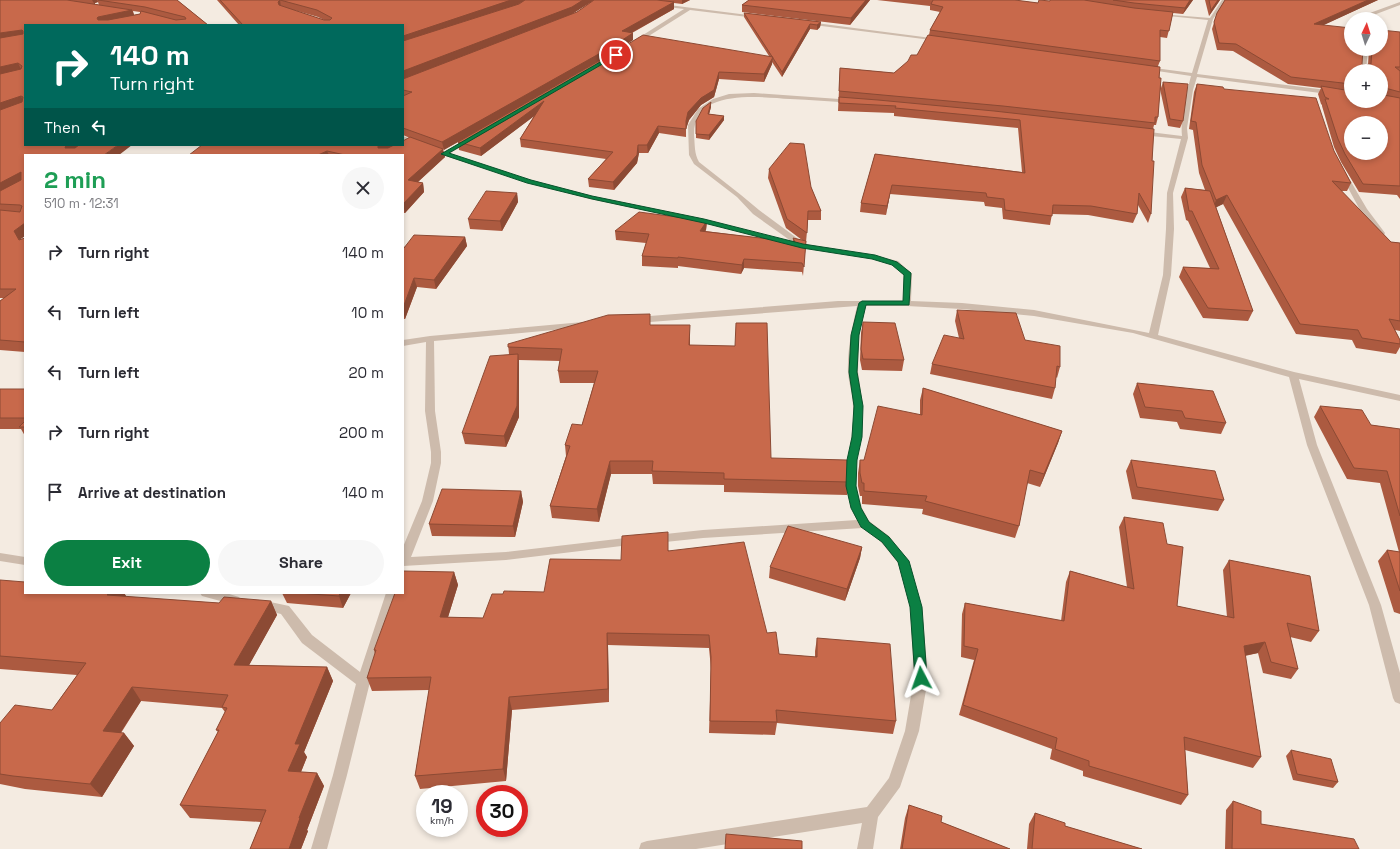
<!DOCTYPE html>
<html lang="en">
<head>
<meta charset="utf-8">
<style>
	:root { --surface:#fff; --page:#f7f7f7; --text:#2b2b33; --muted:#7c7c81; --accent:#0b8043 }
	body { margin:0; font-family:"Space Grotesk",sans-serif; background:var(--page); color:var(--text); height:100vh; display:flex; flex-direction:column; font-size:15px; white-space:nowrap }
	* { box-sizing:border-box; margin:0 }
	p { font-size:13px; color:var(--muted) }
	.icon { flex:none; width:22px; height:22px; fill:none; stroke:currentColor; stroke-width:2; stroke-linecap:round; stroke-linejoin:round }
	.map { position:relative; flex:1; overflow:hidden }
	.panel { position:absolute; left:24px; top:154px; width:380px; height:440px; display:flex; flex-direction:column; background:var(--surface); border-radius:0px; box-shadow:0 2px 6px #0003 }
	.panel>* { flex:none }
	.guide { position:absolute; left:24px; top:24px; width:380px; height:122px; border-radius:0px; box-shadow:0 2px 6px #0003; background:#00695c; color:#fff; overflow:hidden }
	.needle { width:26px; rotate:4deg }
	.tools { position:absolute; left:1344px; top:12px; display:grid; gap:8px }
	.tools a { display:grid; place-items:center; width:44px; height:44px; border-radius:50%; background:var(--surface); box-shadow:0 2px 6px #0003; font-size:20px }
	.speed { position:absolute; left:416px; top:785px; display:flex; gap:8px; font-size:20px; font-weight:700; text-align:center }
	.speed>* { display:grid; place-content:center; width:52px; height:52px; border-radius:50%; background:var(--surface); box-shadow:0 2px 6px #0003; line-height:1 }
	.speed small { font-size:10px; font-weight:400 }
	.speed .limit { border:6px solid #d22; background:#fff; color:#111 }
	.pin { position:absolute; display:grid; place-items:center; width:34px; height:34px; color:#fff; margin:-17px; border:2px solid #fff; border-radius:50%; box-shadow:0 1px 4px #0007 }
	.me { position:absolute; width:44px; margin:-22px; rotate:356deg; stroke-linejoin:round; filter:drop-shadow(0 0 3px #0008) }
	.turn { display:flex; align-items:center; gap:14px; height:84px; padding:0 20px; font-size:18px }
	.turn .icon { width:52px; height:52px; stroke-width:2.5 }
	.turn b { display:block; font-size:28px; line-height:34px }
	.then { display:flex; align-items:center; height:38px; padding:0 20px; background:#0003; gap:8px; font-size:15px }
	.round { display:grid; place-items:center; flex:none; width:42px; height:42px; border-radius:21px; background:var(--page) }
	.summary { display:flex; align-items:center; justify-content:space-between; height:68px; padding:0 20px }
	h1 { font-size:24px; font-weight:700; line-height:30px; color:#1e9e55 }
	.action { display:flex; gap:8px; margin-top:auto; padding:8px 20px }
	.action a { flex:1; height:46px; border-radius:24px; background:var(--accent); color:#fff; font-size:16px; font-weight:700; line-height:46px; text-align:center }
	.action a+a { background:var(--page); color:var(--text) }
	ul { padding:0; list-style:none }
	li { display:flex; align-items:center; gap:12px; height:60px; padding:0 20px }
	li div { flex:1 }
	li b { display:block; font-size:15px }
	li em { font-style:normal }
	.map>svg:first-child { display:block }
</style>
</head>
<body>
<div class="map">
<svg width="1400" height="849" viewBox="0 0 1400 849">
	<rect width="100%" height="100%" fill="#f4ebe1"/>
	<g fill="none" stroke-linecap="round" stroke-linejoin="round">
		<path fill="#cdbbac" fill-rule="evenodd" d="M 1222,0 L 1226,0 L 1213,19 L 1197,74 L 1351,93 L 1351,97 L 1197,77 L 1193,90 L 1187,128 L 1188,138 L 1173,193 L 1174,229 L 1171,275 L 1158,335 L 1294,372 L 1400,395 L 1400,401 L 1299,379 L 1317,445 L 1381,605 L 1400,673 L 1400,704 L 1395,702 L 1393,698 L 1369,605 L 1307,445 L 1289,377 L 1133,333 L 1034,316 L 962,309 L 907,306 L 866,306 L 859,335 L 858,372 L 863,406 L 862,437 L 857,460 L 856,486 L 862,508 L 869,521 L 889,536 L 909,561 L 922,607 L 928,678 L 919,731 L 900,787 L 878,817 L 873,849 L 857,849 L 862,823 L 696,849 L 639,849 L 641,843 L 647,841 L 867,807 L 889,778 L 905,731 L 914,678 L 910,607 L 898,563 L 881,542 L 863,528 L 703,538 L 656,543 L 652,542 L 650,539 L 652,536 L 656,535 L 703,530 L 857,520 C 835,480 855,449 853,407 C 853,395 849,384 848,373 C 847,351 852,328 857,306 L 637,323 L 633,320 L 637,317 L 838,301 L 903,301 L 904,275 L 892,265 L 872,259 L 803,248 L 704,223 L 590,199 L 527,182 L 442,155 L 403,140 L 403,136 L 444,152 L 468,138 L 472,138 L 472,140 L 449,154 L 531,180 L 593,196 L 704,219 L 791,241 L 753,214 L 737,197 L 694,164 L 689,155 L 688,125 L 698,109 L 713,99 L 729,94 L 754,93 L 853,100 L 854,101 L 851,103 C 831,101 810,100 790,99 C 759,97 693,88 694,135 C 695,145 694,153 699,162 L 741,195 L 759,210 L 805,244 L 872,255 L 898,261 L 912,274 L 911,301 L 962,303 L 1034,310 L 1149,333 L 1163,275 L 1166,229 L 1167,193 L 1181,139 L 1141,135 L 1138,133 L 1141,131 L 1182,136 C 1180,117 1186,95 1191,76 L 1144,69 L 1147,67 L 1192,73 L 1208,20 L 1158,15 L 1160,14 L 1210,18 Z
			M 1400,2 L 1400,5 L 1371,16 L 1371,19 L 1367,19 L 1367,14 Z
			M 661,4 L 756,16 L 758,17 L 756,18 L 690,10 L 636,44 L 632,44 L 632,42 L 684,9 L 659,6 Z
			M 808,22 L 939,39 L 941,40 L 939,41 L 806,24 Z
			M 1362,49 L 1368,49 L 1366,71 L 1360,71 Z
			M 1342,174 L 1347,175 L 1367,209 L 1385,233 L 1384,235 L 1378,235 L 1360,210 L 1341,175 Z
			M 583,322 L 586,323 L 587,325 L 586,327 L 434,341 L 435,411 L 441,452 L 441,463 L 433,501 L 411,557 L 506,552 L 634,537 L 638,538 L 640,541 L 638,544 L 506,560 L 403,566 L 403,547 L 422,501 L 431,463 L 431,452 L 425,411 L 426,342 L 403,346 L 403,340 L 430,336 Z
			M 0,553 L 25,557 L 25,565 L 0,561 Z
			M 200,593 L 226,593 L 239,597 L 241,600 L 239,603 L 235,605 L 202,596 Z
			M 386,593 L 398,593 L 370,682 L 347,775 L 327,849 L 311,849 L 333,775 L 356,684 L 302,643 L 281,614 L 257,608 L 255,605 L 257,602 L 261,600 L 289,606 L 312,635 L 360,672 Z"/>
	</g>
	<path fill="#ac5a40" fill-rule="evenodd" d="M 0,0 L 177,0 L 208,25 L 25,155 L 25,236 L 19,240 L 25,238 L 25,352 L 0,350 L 0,301 L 4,298 L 0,298 ZM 98,2 L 99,5 L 95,4 L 95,3 ZM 133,11 L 140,12 L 140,14 L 134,15 Z
		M 217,0 L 594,0 L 572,14 L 577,12 L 594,0 L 690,0 L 682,4 L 674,3 L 674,9 L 632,33 L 633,33 L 633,40 L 613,53 L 527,102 L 769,56 L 744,17 L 744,13 L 821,22 L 820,27 L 817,30 L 810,29 L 782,77 L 772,62 L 772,64 L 764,82 L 719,79 L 714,97 L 701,105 L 689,120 L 686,129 L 686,137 L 659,133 L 648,153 L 639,153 L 637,163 L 614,190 L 589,187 L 588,179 L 606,159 L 521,147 L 520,139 L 534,116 L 481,156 L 459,150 L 458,142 L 443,150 L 445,157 L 418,182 L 423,183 L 424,192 L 405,213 L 403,213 L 403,155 L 189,155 L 404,140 L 410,138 L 403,135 L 403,25 L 239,25 ZM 294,10 L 318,17 L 324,20 Z
		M 749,0 L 870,0 L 850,25 L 742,12 L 742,5 Z
		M 877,0 L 1015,0 L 1038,3 L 1050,1 L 1050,0 L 1193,0 L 1183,14 L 1173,13 L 1167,38 L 1160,37 L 1160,61 L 1158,66 L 1161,88 L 1163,82 L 1183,121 L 1180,128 L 1168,126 L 1160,89 L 1158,117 L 1156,125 L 1154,125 L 1153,129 L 1151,214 L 1148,223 L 1138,205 L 1137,214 L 1133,223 L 1088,215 L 1052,214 L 1050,225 L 1003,219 L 1002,208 L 985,206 L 984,202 L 890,194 L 886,215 L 860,212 L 861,203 L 875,154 L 1022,172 L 1018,128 L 894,116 L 894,113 L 838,111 L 840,68 L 894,73 L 917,55 L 929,35 L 930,30 L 940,12 L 930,10 L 930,6 Z
		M 1205,0 L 1220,0 L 1209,16 Z
		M 1225,0 L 1378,0 L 1323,25 L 1363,65 L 1368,65 L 1369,49 L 1381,49 L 1400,32 L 1400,199 L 1397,195 L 1359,192 L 1341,162 L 1334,147 L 1322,106 L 1322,105 L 1321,104 L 1318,94 L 1321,88 L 1288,84 L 1233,51 L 1217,50 L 1212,29 L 1217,13 ZM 1351,71 L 1381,101 L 1351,101 Z
		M 1197,84 L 1224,89 L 1334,151 L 1351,183 L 1347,191 L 1341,191 L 1391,242 L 1400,243 L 1400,331 L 1395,330 L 1400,340 L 1400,347 L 1396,354 L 1356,348 L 1352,340 L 1296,334 L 1223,204 L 1216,207 L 1253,311 L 1248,321 L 1203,318 L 1179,277 L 1183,267 L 1210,268 L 1188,221 L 1186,220 L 1181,197 L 1185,188 L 1205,190 L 1199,173 L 1193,130 L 1189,129 L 1194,92 Z
		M 711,102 L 711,107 L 709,114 L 724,116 L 724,120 L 709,140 L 696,138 L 696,121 Z
		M 769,169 L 811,187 L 821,211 L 821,220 L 808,220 L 803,276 L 802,272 L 744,268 L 741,274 L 678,266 L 678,268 L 642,266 L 642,256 L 646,243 L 616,240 L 615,231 L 707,221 L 706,230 L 705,231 L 793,242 L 793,238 L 802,240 L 786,228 L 768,178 Z
		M 517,193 L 518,202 L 502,231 L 470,229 L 468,219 Z
		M 465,237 L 467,246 L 436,289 L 417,287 L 405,319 L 403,319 L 403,247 Z
		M 957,310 L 1025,340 L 1060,367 L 1057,378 L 1056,377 L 1055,388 L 1052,399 L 930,374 L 932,364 L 959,338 L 955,321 Z
		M 863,322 L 904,360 L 902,371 L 862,370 L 860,360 L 861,333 Z
		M 650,325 L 690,337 L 690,345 L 771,458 L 849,482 L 847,495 L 724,492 L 724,485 L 653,484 L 652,474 L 611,474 L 599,522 L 552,518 L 550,506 L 566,456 L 565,445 L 582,425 L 594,383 L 560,383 L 558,371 L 560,361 L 519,360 L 519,417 L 506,447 L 465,444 L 462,433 L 509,354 L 508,344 Z
		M 1137,383 L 1226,423 L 1221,434 L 1180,429 L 1177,422 L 1140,418 L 1133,394 Z
		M 923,388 L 1062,431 L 1058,443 L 1040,487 L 1027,483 L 1019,526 L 1015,538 L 922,514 L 923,509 L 862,504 L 862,496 L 860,496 L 858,486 L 858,473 L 860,460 L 864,460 L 920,414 L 920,400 Z
		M 0,389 L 25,389 L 25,436 L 21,429 L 0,429 Z
		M 1320,406 L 1371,425 L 1400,429 L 1400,614 L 1394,612 L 1378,561 L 1387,550 L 1399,552 L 1380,483 L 1347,479 L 1314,417 Z
		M 1131,460 L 1224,500 L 1218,511 L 1132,499 L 1126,471 Z
		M 521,491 L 523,502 L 515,537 L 432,536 L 429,524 Z
		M 1124,517 L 1177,606 L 1227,617 L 1223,570 L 1229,560 L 1319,631 L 1311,642 L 1290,637 L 1298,669 L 1291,679 L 1263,673 L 1258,653 L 1245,656 L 1261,757 L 1253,768 L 1185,750 L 1188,795 L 1181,805 L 1083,776 L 1083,771 L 1050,759 L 1052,749 L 959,715 L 974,660 L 961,657 L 962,614 L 965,603 L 1061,621 L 1066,582 L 1070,571 L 1127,587 L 1119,527 Z
		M 862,547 L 860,558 L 845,601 L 769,578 L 770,567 Z
		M 668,550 L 767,633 L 779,654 L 815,657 L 815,651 L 817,638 L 896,721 L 893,734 L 777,723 L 775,735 L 709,733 L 711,669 L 709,648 L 608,645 L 609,702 L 512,710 L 506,781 L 420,789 L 415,776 L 429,690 L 372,691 L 367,678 L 375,654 L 374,650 L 454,572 L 458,585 L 448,617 L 483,618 L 503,594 L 544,592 L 621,560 Z
		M 0,580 L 25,593 L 124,593 L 126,596 L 125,597 L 219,603 L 271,601 L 277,615 L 249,665 L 327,667 L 333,681 L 304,752 L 307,757 L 301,772 L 317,773 L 324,786 L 307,830 L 308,831 L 301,849 L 250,849 L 261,822 L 190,818 L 180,805 L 218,732 L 216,730 L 225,712 L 222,708 L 141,701 L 121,733 L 124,733 L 134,746 L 102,797 L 25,789 L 0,784 L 0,723 L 52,710 L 77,675 L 0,669 Z
		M 282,593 L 351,593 L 343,608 L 287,603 Z
		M 1291,750 L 1338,782 L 1333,788 L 1293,780 L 1286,756 Z
		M 1233,801 L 1261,824 L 1359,849 L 1225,849 L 1226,810 Z
		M 909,805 L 941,822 L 1010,849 L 900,849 L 905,818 Z
		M 1035,813 L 1065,826 L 1142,849 L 1027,849 L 1029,824 Z"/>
	<path fill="#8c4a34" d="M 92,0 L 97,0 L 98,2 L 95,3 L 95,5 Z
		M 280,0 L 281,7 L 280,8 L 278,2 Z
		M 511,0 L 526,0 L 514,6 L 403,43 L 403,36 Z
		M 583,0 L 594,0 L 572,14 L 403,79 L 403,71 Z
		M 682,0 L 690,0 L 682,4 Z
		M 866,0 L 870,0 L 850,25 L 851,18 Z
		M 1190,0 L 1193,0 L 1183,14 L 1185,8 Z
		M 1218,0 L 1220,0 L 1209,16 L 1211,10 Z
		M 1368,0 L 1378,0 L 1311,31 L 1314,24 Z
		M 674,2 L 674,9 L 622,38 L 622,31 Z
		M 132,10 L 135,17 L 101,24 L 97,18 L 98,17 Z
		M 821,22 L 820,27 L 817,30 L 817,25 Z
		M 810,24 L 810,29 L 782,77 L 782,72 Z
		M 22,30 L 25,37 L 0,40 L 0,33 Z
		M 633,33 L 633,40 L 613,53 L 444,150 L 442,142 Z
		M 773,57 L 772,64 L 764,82 L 764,74 Z
		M 18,63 L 22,71 L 0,75 L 0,67 Z
		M 719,72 L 719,79 L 714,97 L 701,105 L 689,120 L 686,129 L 686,137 L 686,121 L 688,112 Z
		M 21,96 L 24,104 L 0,112 L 0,103 Z
		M 544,101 L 545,108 L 481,156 L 480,148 Z
		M 711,102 L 711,107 L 708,118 L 708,114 Z
		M 724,116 L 724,120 L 709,140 L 709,135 Z
		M 658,126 L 659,133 L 648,153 L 647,145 Z
		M 65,145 L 82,145 L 69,154 L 65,148 Z
		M 118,145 L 132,145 L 119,155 L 104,155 Z
		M 378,145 L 398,145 L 380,154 L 378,148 Z
		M 638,145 L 639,153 L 637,163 L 614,190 L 613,182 Z
		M 443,149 L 445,157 L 410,189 L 408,180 Z
		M 327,151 L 329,155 L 318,155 Z
		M 21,172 L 25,180 L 0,194 L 0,183 Z
		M 423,183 L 424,192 L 405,213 L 403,204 Z
		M 892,185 L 890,194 L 886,215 L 887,206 Z
		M 517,193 L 518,202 L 502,231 L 500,221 Z
		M 1227,195 L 1223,204 L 1213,209 L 1216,200 Z
		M 707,221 L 706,230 L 700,240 L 700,231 Z
		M 25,223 L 25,236 L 19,240 L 14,231 Z
		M 465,237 L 467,246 L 436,289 L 434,280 Z
		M 744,259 L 744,268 L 741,274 L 742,265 Z
		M 414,278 L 417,287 L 405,319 L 403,311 L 403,308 Z
		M 690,325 L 690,337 L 689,357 L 689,345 Z
		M 518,354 L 519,364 L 519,417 L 506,447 L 504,436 Z
		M 1062,431 L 1058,443 L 1040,487 L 1044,474 Z
		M 610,461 L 611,474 L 599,522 L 597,509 Z
		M 521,491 L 523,502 L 515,537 L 513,526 Z
		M 862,547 L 860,558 L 845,601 L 847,589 Z
		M 454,572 L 458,585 L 444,630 L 440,617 Z
		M 109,593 L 124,593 L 126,596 L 116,609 L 107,595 Z
		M 340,593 L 351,593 L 343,608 L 339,596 Z
		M 271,601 L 277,615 L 242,678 L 234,665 Z
		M 607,633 L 608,645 L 609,702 L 608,689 Z
		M 1265,642 L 1258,653 L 1237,657 L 1244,646 Z
		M 327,667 L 333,681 L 304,752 L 307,757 L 296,784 L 288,771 L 295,744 Z
		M 132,687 L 141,701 L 113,744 L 103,731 Z
		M 509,697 L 512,710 L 506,781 L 503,769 Z
		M 124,733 L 134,746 L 102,797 L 90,784 Z
		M 317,773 L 324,786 L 307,830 L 308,831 L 301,849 L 289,849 L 299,818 Z"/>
	<path fill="#c8694b" stroke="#8c4a34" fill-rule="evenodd" d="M 0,0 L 67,0 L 132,10 L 98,17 L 97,18 L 98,20 L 108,20 L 140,14 L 141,11 L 176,20 L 186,19 L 185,17 L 145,7 L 98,0 L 177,0 L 208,25 L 25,25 L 25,145 L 66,145 L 65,148 L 75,148 L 79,145 L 118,145 L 104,155 L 25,155 L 25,223 L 14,231 L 19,240 L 25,238 L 25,342 L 0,340 L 0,301 L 16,289 L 0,289 L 0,210 L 20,212 L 22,206 L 20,205 L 0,204 L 0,191 L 21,180 L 21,172 L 0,183 L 0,110 L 22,102 L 23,97 L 21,96 L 0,103 L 0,74 L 21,69 L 22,66 L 18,63 L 0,67 L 0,38 L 23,34 L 23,31 L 22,30 L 0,33 Z
		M 220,0 L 511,0 L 403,36 L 403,25 L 243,25 ZM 280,0 L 317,10 L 332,18 L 330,20 L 324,20 L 279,5 L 278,2 Z
		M 525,0 L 583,0 L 572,7 L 403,71 L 403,41 L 519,4 Z
		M 594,0 L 657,0 L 674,2 L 622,31 L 633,33 L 613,46 L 442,142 L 403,128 L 403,96 L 412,92 L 403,90 L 403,79 L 577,12 Z
		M 749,0 L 866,0 L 851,18 L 742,5 Z
		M 933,0 L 1015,0 L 1038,3 L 1039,0 L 1050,1 L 1050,0 L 1084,0 L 1134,8 L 1173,12 L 1169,31 L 1160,30 L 1160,61 L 930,30 L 943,7 L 931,4 Z
		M 1113,0 L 1190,0 L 1185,8 L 1134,3 Z
		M 1209,0 L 1218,0 L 1211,10 Z
		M 1225,0 L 1368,0 L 1314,24 L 1351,28 L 1351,49 L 1363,49 L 1362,64 L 1363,65 L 1371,64 L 1372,49 L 1381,49 L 1381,30 L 1400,32 L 1400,67 L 1395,67 L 1400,71 L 1400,92 L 1385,88 L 1383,90 L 1384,95 L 1400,98 L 1400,186 L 1363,184 L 1345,154 L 1338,139 L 1325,99 L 1329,99 L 1325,97 L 1321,86 L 1351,91 L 1351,101 L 1381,101 L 1381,71 L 1351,71 L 1351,84 L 1291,77 L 1236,44 L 1219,43 L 1214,22 L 1217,13 ZM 1351,123 L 1381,123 L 1381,153 L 1351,153 Z
		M 744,13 L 821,22 L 817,25 L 810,24 L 782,72 Z
		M 643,35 L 773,57 L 764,74 L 719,72 L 714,90 L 701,98 L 688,112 L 686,121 L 686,129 L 658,126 L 647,145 L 638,145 L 637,155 L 613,182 L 588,179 L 613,152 L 520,139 L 544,101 L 480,148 L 458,142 L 618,50 Z
		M 928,35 L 1160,67 L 1159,78 L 1161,78 L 1158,117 L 1155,117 L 1155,123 L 1003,106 L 839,91 L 840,68 L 894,73 L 908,61 L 911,55 L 917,55 Z
		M 1163,82 L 1188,84 L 1183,121 L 1170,119 Z
		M 1197,84 L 1223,87 L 1224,89 L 1316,98 L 1334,151 L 1351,183 L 1332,181 L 1391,242 L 1400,243 L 1400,321 L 1389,319 L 1400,340 L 1400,344 L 1362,338 L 1358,330 L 1300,324 L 1227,195 L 1216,200 L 1202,165 L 1196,122 L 1191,121 Z
		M 839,97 L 878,100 L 994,111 L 1154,129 L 1152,161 L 1154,161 L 1151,214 L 1139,193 L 1137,214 L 1091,206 L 1053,205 L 1052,216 L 1005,210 L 1004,199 L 987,197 L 986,193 L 892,185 L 887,206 L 861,203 L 875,154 L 1025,173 L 1020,120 L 895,108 L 896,106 L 839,103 Z
		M 711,102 L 708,114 L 724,116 L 709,135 L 696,134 L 696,121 L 703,108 Z
		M 410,137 L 443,149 L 408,180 L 423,183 L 403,204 L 403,155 L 345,155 L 327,151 L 318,155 L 189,155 L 202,145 L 379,145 L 378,145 L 378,148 L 388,148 L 394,145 L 403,145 L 403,141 Z
		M 790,143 L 804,144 L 811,187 L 821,211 L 808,211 L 807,233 L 787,219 L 769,169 Z
		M 1185,188 L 1210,191 L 1253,311 L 1208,308 L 1183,267 L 1219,269 L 1192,211 L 1189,211 Z
		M 486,191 L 517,193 L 500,221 L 468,219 Z
		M 639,212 L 707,221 L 700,231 L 795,242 L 793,238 L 806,241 L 804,267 L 802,263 L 744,259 L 742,265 L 678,257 L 678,258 L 642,256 L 649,234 L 615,231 Z
		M 414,235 L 465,237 L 434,280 L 414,278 L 403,308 L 403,247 L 404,248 Z
		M 957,310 L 1016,313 L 1025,340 L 1060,346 L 1060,367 L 1057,366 L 1055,388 L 932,364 L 944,335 L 964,339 Z
		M 650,314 L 650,325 L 690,325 L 689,345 L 735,346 L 736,323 L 767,323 L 771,458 L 847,460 L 849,482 L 724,479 L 724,473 L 652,471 L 653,461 L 610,461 L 597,509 L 550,506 L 570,446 L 565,445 L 572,424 L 582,425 L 598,371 L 558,371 L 562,349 L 508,347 L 508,344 L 608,315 Z
		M 863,322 L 895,323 L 904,360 L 863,359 L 861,349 Z
		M 518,354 L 517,406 L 504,436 L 462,433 L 490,356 Z
		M 1137,383 L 1213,391 L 1226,423 L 1185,418 L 1182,411 L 1145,407 Z
		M 923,388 L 1062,431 L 1044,474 L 1030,470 L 1019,526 L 925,501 L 927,496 L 864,491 L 864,483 L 862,483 L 860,473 L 860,460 L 864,460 L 878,406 L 922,415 Z
		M 0,389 L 25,389 L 25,418 L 0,418 Z
		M 1320,406 L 1362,410 L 1371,425 L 1400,429 L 1400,516 L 1387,471 L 1354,468 Z
		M 25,421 L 25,427 L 19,427 Z
		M 1131,460 L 1215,471 L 1224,500 L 1137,487 Z
		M 442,489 L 521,491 L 513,526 L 429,524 Z
		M 1124,517 L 1163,523 L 1167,544 L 1183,547 L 1177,606 L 1234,618 L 1229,560 L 1310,576 L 1319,631 L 1287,623 L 1298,669 L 1271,662 L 1265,642 L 1244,646 L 1261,757 L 1184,737 L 1188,795 L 1089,766 L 1089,761 L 1055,749 L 1057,738 L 963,705 L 978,649 L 964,646 L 965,603 L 1064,621 L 1070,571 L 1134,589 Z
		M 788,526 L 862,547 L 847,589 L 770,567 Z
		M 668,532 L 668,551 L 744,542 L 767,633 L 776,632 L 779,654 L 817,657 L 817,638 L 890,644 L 896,721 L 776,710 L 777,722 L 710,721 L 711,657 L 709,635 L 607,633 L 608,689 L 509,697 L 503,769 L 415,776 L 431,677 L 367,678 L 376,650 L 374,650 L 395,593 L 403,593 L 403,571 L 454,572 L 440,617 L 483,618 L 492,594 L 503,594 L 504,591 L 544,592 L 550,559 L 621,560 L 622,536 Z
		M 1387,550 L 1400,552 L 1400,591 Z
		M 0,580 L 25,582 L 25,593 L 109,593 L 107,595 L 219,603 L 224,597 L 271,601 L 234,665 L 327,667 L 295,744 L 300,744 L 288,771 L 317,773 L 299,818 L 300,818 L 289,849 L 250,849 L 266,810 L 180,805 L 219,730 L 216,730 L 227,708 L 222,707 L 228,695 L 132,687 L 103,731 L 124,733 L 90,784 L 13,776 L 0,774 L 0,723 L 15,705 L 52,710 L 86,663 L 0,656 Z
		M 298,593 L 340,593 L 339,596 Z
		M 1291,750 L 1331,759 L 1338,782 L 1297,774 Z
		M 1233,801 L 1261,811 L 1261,824 L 1354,839 L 1359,849 L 1232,849 Z
		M 909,805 L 942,816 L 941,822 L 1010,849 L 902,849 Z
		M 1035,813 L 1065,823 L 1065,826 L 1142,849 L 1032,849 Z
		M 726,834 L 802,841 L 802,849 L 725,849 Z"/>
	<path fill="#0b8043" stroke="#07532c" d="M 614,54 L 618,55 L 449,153 L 531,180 L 592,196 L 704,219 L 803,244 L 875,255 L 897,262 L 911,273 L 909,305 L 866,305 L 859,335 L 857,372 L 863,406 L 862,437 L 857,460 L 856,486 L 861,508 L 869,522 L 889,537 L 909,561 L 922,607 L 927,678 L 926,682 L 921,684 L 917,682 L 915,678 L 910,607 L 898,562 L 882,542 L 861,527 L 851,508 L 846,486 L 847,460 L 852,437 L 854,406 L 849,372 L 851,335 L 859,303 L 862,301 L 903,301 L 904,275 L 892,265 L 872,259 L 802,248 L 704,223 L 592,199 L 527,183 L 441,154 Z"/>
</svg>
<div class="tools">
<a><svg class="needle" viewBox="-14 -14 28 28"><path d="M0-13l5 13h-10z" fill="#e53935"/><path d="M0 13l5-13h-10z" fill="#7c7c81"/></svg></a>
<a>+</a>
<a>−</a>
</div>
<div class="speed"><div>19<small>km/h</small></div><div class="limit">30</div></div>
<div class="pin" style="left:616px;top:55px;background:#d93025"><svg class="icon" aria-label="arrive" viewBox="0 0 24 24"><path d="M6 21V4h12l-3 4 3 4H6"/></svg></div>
<svg class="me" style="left:921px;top:678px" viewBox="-20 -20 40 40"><path d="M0-17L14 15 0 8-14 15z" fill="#0b8043" stroke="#fff" stroke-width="4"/></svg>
<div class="guide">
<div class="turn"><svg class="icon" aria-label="right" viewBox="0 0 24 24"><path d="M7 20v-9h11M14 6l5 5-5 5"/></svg><div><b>140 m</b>Turn right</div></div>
<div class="then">Then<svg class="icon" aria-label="left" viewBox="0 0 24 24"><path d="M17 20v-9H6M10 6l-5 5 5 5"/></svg></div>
</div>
<section class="panel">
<div class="summary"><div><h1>2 min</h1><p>510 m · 12:31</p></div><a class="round"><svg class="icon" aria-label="close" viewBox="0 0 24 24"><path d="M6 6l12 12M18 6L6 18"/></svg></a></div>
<ul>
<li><svg class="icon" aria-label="right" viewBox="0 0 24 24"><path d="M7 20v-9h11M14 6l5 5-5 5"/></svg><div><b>Turn right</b></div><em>140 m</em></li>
<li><svg class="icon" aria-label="left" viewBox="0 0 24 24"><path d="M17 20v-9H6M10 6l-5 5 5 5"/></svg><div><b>Turn left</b></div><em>10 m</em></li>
<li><svg class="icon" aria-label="left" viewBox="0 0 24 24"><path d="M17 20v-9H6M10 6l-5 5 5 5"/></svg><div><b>Turn left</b></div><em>20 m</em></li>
<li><svg class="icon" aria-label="right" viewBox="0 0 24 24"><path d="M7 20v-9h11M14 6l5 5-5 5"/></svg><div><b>Turn right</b></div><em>200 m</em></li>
<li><svg class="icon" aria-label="arrive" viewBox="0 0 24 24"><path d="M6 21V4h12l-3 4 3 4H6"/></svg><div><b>Arrive at destination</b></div><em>140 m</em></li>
</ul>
<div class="action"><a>Exit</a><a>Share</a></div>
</section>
</div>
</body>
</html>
